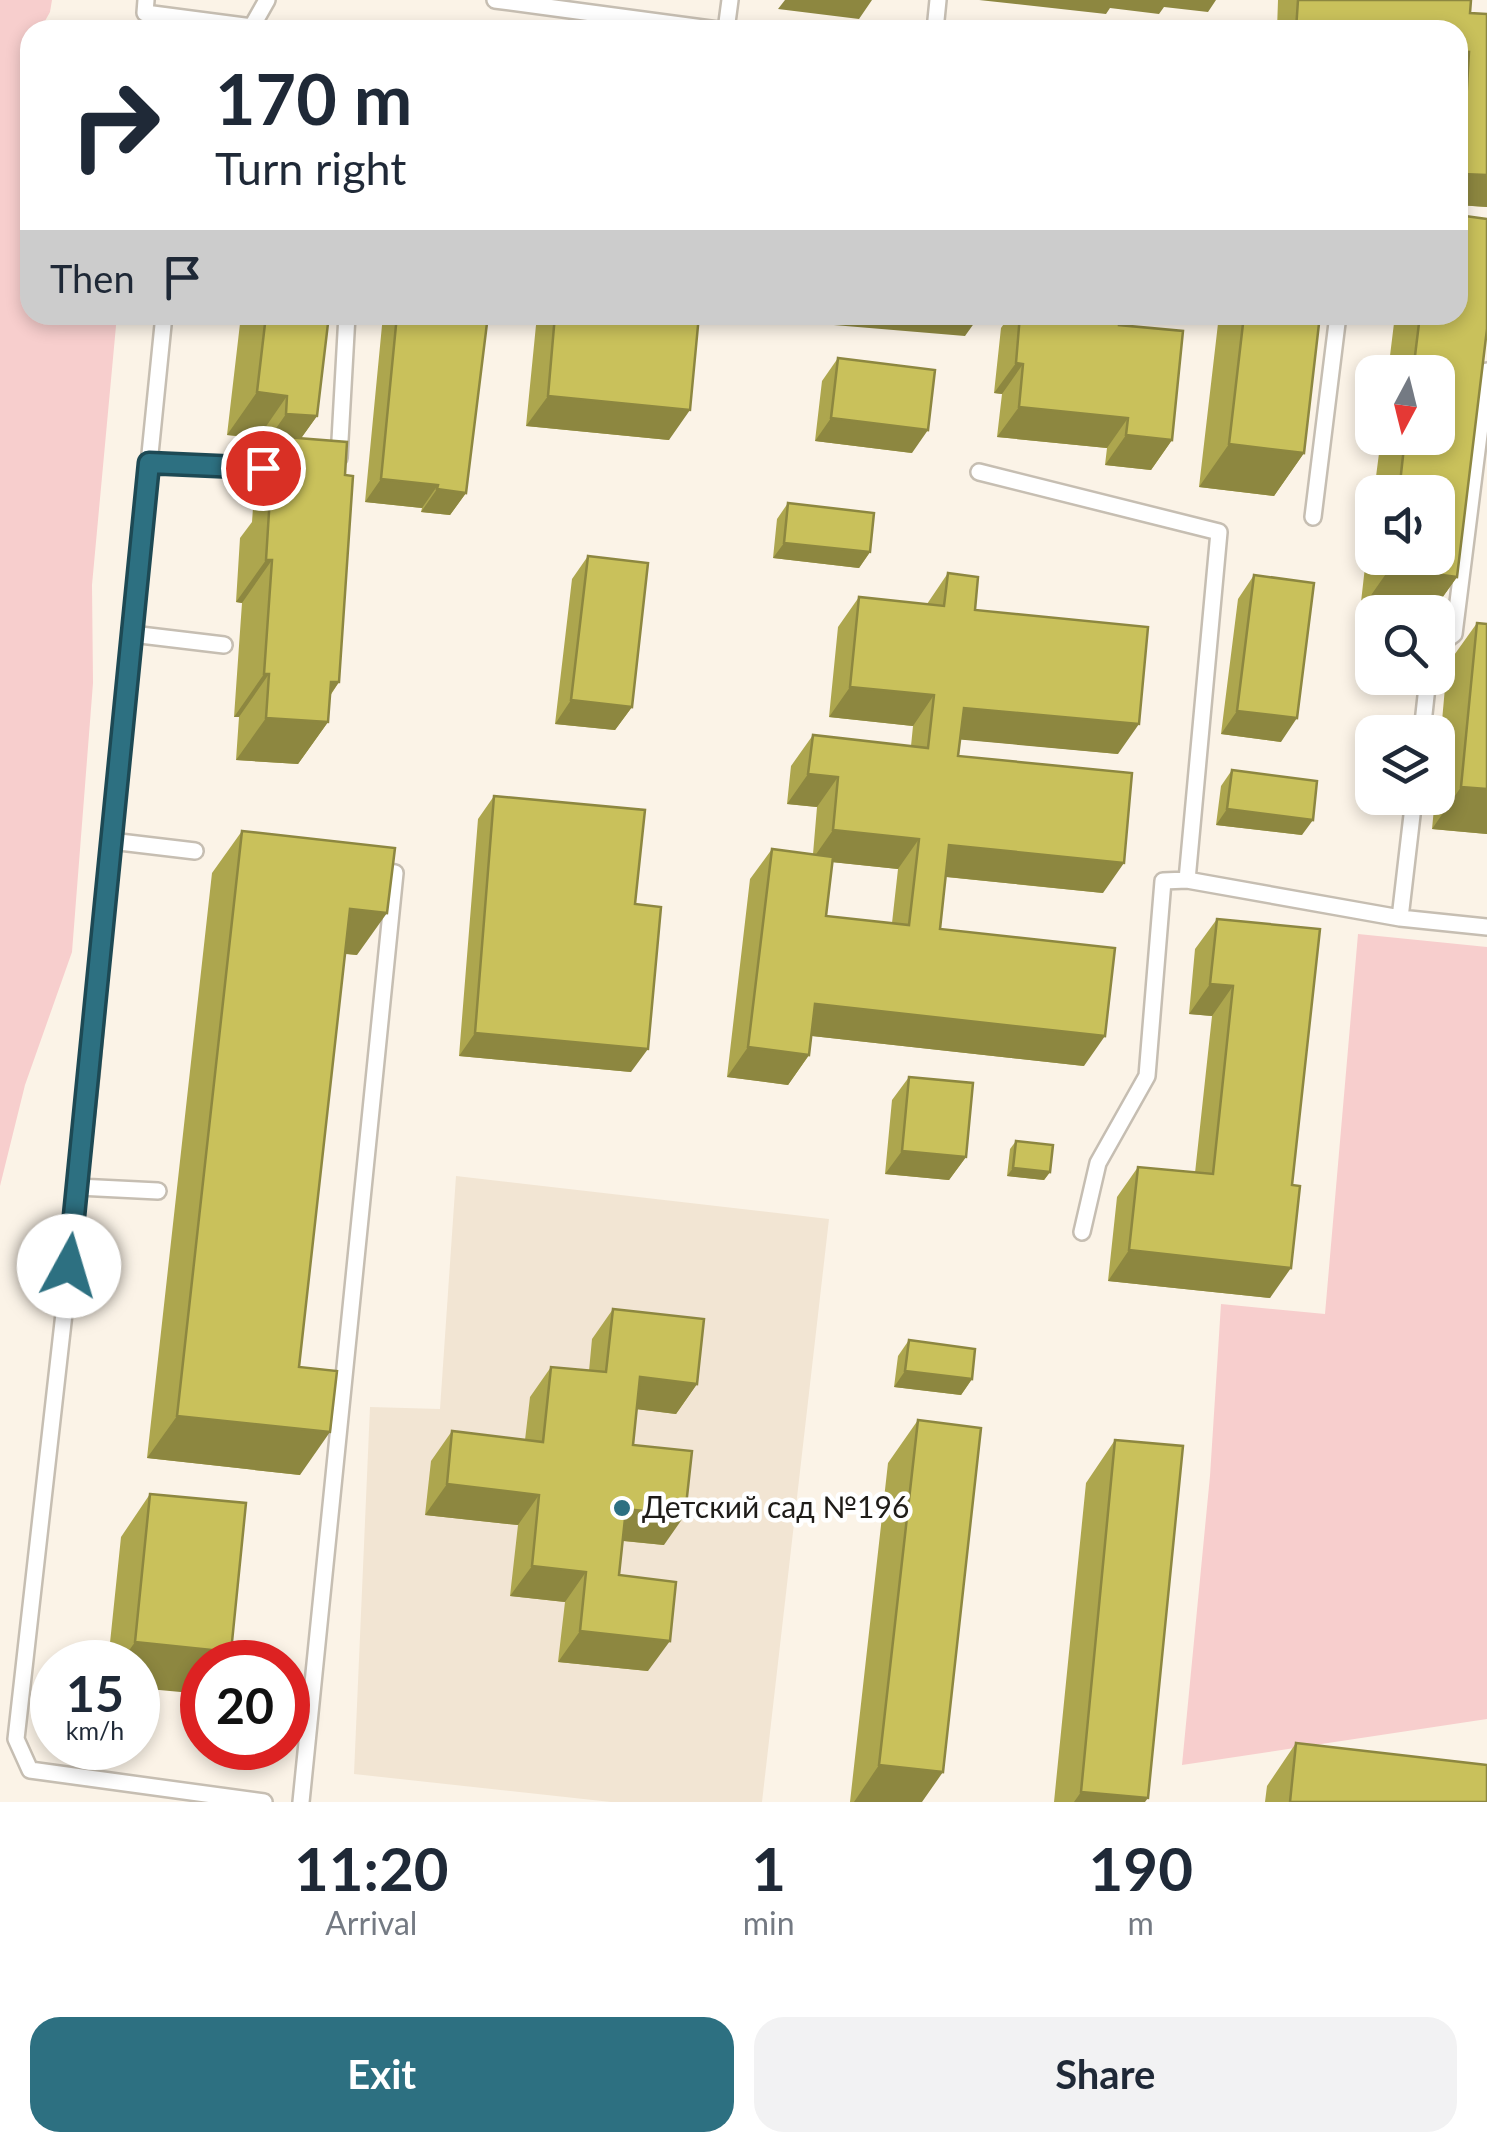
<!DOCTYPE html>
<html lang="en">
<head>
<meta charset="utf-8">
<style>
	:root { --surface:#fff; --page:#f2f2f3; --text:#1f2937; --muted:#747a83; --accent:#2d7081 }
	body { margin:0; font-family:Lato,sans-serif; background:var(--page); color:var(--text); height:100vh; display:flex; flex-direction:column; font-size:38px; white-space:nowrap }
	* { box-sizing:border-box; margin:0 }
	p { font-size:32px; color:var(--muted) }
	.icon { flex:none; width:55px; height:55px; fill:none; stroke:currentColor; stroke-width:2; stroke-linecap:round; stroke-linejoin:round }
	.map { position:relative; height:1802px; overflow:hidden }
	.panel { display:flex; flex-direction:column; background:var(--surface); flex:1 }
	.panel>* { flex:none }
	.hud { position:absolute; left:20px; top:20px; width:1448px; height:305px; border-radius:30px; box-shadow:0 5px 15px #0003; background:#fff; color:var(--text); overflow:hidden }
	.needle { width:65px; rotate:187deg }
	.tools { position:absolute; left:1355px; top:355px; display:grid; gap:20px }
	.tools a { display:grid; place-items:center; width:100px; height:100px; border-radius:20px; background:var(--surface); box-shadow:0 5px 15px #0003; font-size:50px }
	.speed { position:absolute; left:30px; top:1640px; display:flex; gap:20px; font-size:50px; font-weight:700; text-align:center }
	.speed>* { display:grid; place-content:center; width:130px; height:130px; border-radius:50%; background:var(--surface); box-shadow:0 5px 15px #0003; line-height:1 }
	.speed small { font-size:25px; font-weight:400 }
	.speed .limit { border:15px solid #d22; background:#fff; color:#111 }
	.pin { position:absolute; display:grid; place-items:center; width:85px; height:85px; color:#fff; margin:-42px; border:5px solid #fff; border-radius:50%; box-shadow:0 2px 10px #0007 }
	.me { position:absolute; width:110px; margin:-55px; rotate:6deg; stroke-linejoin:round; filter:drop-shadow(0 0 8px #0008) }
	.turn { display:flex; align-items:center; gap:35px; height:210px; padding:0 30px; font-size:45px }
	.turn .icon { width:130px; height:130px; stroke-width:2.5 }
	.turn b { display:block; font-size:70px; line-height:85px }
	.then { display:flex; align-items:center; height:95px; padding:0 30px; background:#0003; gap:20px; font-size:38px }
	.eta { display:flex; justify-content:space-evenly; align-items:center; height:170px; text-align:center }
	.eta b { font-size:60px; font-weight:700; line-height:70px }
	.cta { display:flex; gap:20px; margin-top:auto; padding:20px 30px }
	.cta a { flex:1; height:115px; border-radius:30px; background:var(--accent); color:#fff; font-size:40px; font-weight:700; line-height:115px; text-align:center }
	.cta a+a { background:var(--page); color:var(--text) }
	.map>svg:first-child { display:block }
</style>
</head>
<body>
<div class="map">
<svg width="1487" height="1802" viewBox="0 0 1487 1802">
	<rect width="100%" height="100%" fill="#fbf3e7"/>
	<path fill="#f2e5d3" d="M 456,1176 L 829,1219 L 762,1802 L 611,1802 L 354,1774 L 370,1407 L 440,1409 Z"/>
	<path fill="#f7cecd" d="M 0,0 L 52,0 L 50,12 L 40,30 L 30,30 L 30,315 L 117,315 L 92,585 L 93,683 L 72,952 L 25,1085 L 0,1186 Z
		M 1358,934 L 1487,947 L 1487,1719 L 1182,1765 L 1210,1476 L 1221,1304 L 1325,1314 Z"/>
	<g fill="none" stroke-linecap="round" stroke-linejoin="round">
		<defs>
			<path id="lane" d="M 146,0 L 145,13 L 252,27
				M 495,0 L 718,30
				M 250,30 L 267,0
				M 726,30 L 730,0
				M 935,30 L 938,0
				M 164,315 L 111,841 L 91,1074 L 16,1739 L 30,1770 L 264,1802
				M 339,458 L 347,315
				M 149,463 L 280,469
				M 979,472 L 1219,532 L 1187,880
				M 1313,517 L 1338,315
				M 132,634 L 224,645
				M 1438,646 L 1454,634 L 1487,371
				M 1422,732 L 1428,678
				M 1414,798 L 1400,918 L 1487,927
				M 111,841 L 195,851
				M 78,1187 L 158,1191
				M 1082,1232 L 1098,1163 L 1147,1076 L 1163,881 L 1187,880 L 1400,918
				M 301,1802 L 395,873 L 373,870"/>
		</defs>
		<use href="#lane" stroke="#c6beb2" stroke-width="20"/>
		<use href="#lane" stroke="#fff" stroke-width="15"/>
	</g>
	<path fill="#ada64e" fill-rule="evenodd" d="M 1278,0 L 1471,0 L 1470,13 L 1487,14 L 1487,207 L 1458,205 L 1458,30 L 1277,30 Z
		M 1458,215 L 1487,219 L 1487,329 L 1457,577 L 1432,612 L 1373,612 L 1360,611 L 1372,505 L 1372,558 L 1438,558 L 1438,492 L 1374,492 L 1381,438 L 1438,438 L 1438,372 L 1388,372 L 1395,315 L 1458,315 Z
		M 241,315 L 329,315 L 317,416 L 301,438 L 345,475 L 339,682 L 330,696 L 328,722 L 298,764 L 236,760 L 239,717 L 234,717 L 242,603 L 236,602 L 240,538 L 252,522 L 255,479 L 270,457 L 256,457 L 258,438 L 227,435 Z
		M 383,315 L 488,315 L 466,493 L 450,515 L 421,512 L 422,508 L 365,502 Z
		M 537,315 L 699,315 L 669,440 L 526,426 Z
		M 1010,315 L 1120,315 L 1119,325 L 1172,440 L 1151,470 L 1105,465 L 1107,448 L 997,437 L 1002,394 L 994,393 L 1001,328 Z
		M 1219,315 L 1320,315 L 1304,453 L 1274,496 L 1199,487 Z
		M 838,358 L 912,453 L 815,441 L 822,381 Z
		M 788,503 L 870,552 L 859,568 L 773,558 L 777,519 Z
		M 588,556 L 632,707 L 615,730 L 555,724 L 572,579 Z
		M 948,573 L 975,610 L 1118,754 L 960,739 L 958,756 L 1103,893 L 946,877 L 940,929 L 1084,1066 L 812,1036 L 809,1055 L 788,1085 L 727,1077 L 750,879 L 772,849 L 813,854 L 817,807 L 787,804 L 791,766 L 813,735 L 911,746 L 913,726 L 829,717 L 838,627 L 859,597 L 927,604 ZM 832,862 L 898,869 L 892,923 L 826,916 Z
		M 1254,575 L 1281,742 L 1221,734 L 1238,599 Z
		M 1477,623 L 1487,624 L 1487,834 L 1432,829 L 1435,798 L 1438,798 L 1438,766 L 1447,665 Z
		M 1232,770 L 1302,835 L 1216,825 L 1221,786 Z
		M 494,796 L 635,904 L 631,1072 L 459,1056 L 478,819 Z
		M 242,831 L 357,955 L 345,954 L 299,1367 L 300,1475 L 147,1458 L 212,873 Z
		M 1217,919 L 1320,929 L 1270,1298 L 1108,1281 L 1117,1197 L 1138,1167 L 1195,1173 L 1212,1016 L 1189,1014 L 1195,949 Z
		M 909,1077 L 966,1157 L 949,1180 L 885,1174 L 892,1100 Z
		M 1016,1141 L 1050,1172 L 1044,1180 L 1007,1176 L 1010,1149 Z
		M 613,1309 L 697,1384 L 676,1414 L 637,1409 L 633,1445 L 664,1545 L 623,1541 L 619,1575 L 648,1671 L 558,1662 L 565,1602 L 510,1596 L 518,1525 L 425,1515 L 431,1461 L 452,1431 L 525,1440 L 530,1397 L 551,1367 L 589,1371 L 592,1339 Z
		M 909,1340 L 972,1379 L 961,1395 L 894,1387 L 898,1356 Z
		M 918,1420 L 922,1802 L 850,1802 L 888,1463 Z
		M 1115,1440 L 1145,1802 L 1054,1802 L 1086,1483 Z
		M 150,1494 L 231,1652 L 224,1662 L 202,1662 L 202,1694 L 138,1662 L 108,1662 L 121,1537 Z
		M 1296,1743 L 1487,1802 L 1265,1802 L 1267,1786 Z"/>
	<path fill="#8d8740" d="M 785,0 L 872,0 L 859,19 L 778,9 Z
		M 979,0 L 1216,0 L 1208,12 L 1164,7 L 1159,14 L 1110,8 L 1106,14 Z
		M 1458,51 L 1469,52 L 1458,68 Z
		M 1462,174 L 1487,175 L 1487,207 L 1458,205 L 1458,180 Z
		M 803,315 L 980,315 L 965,336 L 798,322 Z
		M 1016,363 L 1023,364 L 1002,394 L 994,393 Z
		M 257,392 L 287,396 L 258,438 L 227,435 Z
		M 548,396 L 690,410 L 669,440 L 526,426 Z
		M 1019,407 L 1128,418 L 1107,448 L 997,437 Z
		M 286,414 L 317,416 L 287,458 L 285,437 L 270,457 L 256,457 Z
		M 831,418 L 928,430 L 912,453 L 815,441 Z
		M 1126,435 L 1172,440 L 1151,470 L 1105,465 Z
		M 1229,444 L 1304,453 L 1274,496 L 1199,487 Z
		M 381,479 L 438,485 L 422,508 L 365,502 Z
		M 437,489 L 466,493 L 450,515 L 421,512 Z
		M 784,543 L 870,552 L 859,568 L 773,558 Z
		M 266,560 L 272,560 L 242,603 L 236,602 Z
		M 1390,568 L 1457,577 L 1432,612 L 1373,612 L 1360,611 Z
		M 264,674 L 269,674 L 239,717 L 234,717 Z
		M 331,682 L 339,682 L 312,721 L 328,722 L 298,764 L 236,760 L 266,718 Z
		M 850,687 L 934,695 L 913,726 L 829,717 Z
		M 571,700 L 632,707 L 615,730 L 555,724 Z
		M 964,708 L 1139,724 L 1118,754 L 943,738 Z
		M 1237,711 L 1297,718 L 1281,742 L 1221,734 Z
		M 808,774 L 838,777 L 817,807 L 787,804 Z
		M 1461,787 L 1487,789 L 1487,834 L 1432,829 Z
		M 1227,809 L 1313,820 L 1302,835 L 1216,825 Z
		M 833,830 L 919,839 L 898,869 L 812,860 Z
		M 949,845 L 1124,863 L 1103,893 L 928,875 Z
		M 350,909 L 387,913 L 357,955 L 321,951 Z
		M 1210,984 L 1233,986 L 1212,1016 L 1189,1014 Z
		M 815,1004 L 1105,1036 L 1084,1066 L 794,1034 Z
		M 475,1033 L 648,1049 L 631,1072 L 459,1056 Z
		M 748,1047 L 809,1055 L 788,1085 L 727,1077 Z
		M 902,1151 L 966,1157 L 949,1180 L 885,1174 Z
		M 1013,1168 L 1050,1172 L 1044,1180 L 1007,1176 Z
		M 1129,1250 L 1291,1268 L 1270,1298 L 1108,1281 Z
		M 905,1371 L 972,1379 L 961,1395 L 894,1387 Z
		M 640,1377 L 697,1384 L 676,1414 L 619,1407 Z
		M 177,1416 L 330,1432 L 300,1475 L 147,1458 Z
		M 447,1484 L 539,1495 L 518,1525 L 425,1515 Z
		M 626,1509 L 685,1515 L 664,1545 L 605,1539 Z
		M 532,1566 L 586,1572 L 565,1602 L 510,1596 Z
		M 580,1631 L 670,1641 L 648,1671 L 558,1662 Z
		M 135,1642 L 231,1652 L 224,1662 L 202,1662 L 202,1694 L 138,1688 L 138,1662 L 121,1662 Z
		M 879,1765 L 943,1772 L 922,1802 L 854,1802 Z
		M 1081,1792 L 1148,1798 L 1145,1802 L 1074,1802 Z"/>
	<path fill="#c9c15b" stroke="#8d8740" stroke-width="2.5" d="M 1298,0 L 1471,0 L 1470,13 L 1487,14 L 1487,175 L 1462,174 L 1469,52 L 1458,51 L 1458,30 L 1296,30 Z
		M 1458,215 L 1487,219 L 1487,329 L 1457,577 L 1390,568 L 1391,558 L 1438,558 L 1438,492 L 1399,492 L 1405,438 L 1438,438 L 1438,372 L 1413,372 L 1420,315 L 1458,315 Z
		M 266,315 L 329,315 L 317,416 L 286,414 L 287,396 L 257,392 Z
		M 397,315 L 488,315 L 466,493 L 437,489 L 438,485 L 381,479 Z
		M 555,315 L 699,315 L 690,410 L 548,396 Z
		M 1020,315 L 1120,315 L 1119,325 L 1183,331 L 1172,440 L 1126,435 L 1128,418 L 1019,407 L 1023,364 L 1016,363 Z
		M 1244,315 L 1320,315 L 1304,453 L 1229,444 Z
		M 838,358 L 935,370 L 928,430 L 831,418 Z
		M 285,437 L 347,442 L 345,475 L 353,476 L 339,682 L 331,682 L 328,722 L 266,718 L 269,674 L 264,674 L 272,560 L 266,560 L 270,496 L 280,496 Z
		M 788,503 L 874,513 L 870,552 L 784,543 Z
		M 588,556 L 648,563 L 632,707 L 571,700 Z
		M 948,573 L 978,577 L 975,610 L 1148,627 L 1139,724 L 964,708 L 958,756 L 1132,773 L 1124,863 L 949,845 L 940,929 L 1115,948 L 1105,1036 L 815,1004 L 809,1055 L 748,1047 L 772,849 L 833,857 L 826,916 L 909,925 L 919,839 L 833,830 L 838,777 L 808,774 L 813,735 L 928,748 L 934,695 L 850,687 L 859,597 L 944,606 Z
		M 1254,575 L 1314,583 L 1297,718 L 1237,711 Z
		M 1477,623 L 1487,624 L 1487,789 L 1461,787 Z
		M 1232,770 L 1317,781 L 1313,820 L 1227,809 Z
		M 494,796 L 645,810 L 635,904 L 661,907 L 648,1049 L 475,1033 Z
		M 242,831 L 395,848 L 387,913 L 350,909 L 299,1367 L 337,1371 L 330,1432 L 177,1416 Z
		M 1217,919 L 1320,929 L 1292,1185 L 1300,1186 L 1291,1268 L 1129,1250 L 1138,1167 L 1213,1174 L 1233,986 L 1210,984 Z
		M 909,1077 L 973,1083 L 966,1157 L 902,1151 Z
		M 1016,1141 L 1053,1145 L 1050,1172 L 1013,1168 Z
		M 613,1309 L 704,1319 L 697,1384 L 640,1377 L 633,1445 L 692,1451 L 685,1515 L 626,1509 L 619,1575 L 676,1582 L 670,1641 L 580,1631 L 586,1572 L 532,1566 L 539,1495 L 447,1484 L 452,1431 L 543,1442 L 551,1367 L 606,1372 Z
		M 909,1340 L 975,1349 L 972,1379 L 905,1371 Z
		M 918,1420 L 981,1428 L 943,1772 L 879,1765 Z
		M 1115,1440 L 1183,1446 L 1148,1798 L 1081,1792 Z
		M 150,1494 L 246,1503 L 231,1652 L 135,1642 Z
		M 1296,1743 L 1487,1765 L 1487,1802 L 1290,1802 Z"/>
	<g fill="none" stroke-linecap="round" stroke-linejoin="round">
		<defs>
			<path id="route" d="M 69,1266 C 98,998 122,730 149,463 L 263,468"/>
		</defs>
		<use href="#route" stroke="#1d4954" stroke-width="25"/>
		<use href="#route" stroke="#2d7081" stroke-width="18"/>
	</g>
	<circle fill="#2d7081" stroke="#fff" stroke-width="4" cx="622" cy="1508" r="10"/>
	<g text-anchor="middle" stroke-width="9" stroke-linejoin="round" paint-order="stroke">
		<g font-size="30" fill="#1f1c18" stroke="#fff" text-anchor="start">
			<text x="642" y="1518">Детский сад №196</text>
		</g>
	</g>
</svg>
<div class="tools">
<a><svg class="needle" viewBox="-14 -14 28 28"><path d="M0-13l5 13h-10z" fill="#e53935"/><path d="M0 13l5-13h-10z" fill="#747a83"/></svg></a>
<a><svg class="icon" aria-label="sound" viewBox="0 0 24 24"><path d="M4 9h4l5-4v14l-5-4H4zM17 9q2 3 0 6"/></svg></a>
<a><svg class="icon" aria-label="search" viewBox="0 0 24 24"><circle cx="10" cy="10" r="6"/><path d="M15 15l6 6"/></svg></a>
<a><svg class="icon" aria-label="layers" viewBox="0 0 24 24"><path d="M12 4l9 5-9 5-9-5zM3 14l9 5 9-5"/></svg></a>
</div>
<div class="speed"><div>15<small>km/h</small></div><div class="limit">20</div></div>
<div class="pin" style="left:263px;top:468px;background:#d93025"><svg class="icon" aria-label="arrive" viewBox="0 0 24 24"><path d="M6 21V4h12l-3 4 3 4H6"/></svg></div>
<svg class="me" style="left:69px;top:1266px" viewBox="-20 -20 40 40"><circle r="19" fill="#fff"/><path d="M0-13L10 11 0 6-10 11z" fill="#2d7081"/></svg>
<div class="hud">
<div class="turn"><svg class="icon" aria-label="right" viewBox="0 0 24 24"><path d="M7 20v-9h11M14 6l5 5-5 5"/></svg><div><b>170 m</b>Turn right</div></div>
<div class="then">Then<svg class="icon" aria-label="arrive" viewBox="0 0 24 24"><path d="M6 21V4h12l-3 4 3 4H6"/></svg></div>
</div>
</div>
<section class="panel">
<div class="eta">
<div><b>11:20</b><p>Arrival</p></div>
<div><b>1</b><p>min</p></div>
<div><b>190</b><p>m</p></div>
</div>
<div class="cta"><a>Exit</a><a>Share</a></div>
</section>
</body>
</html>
